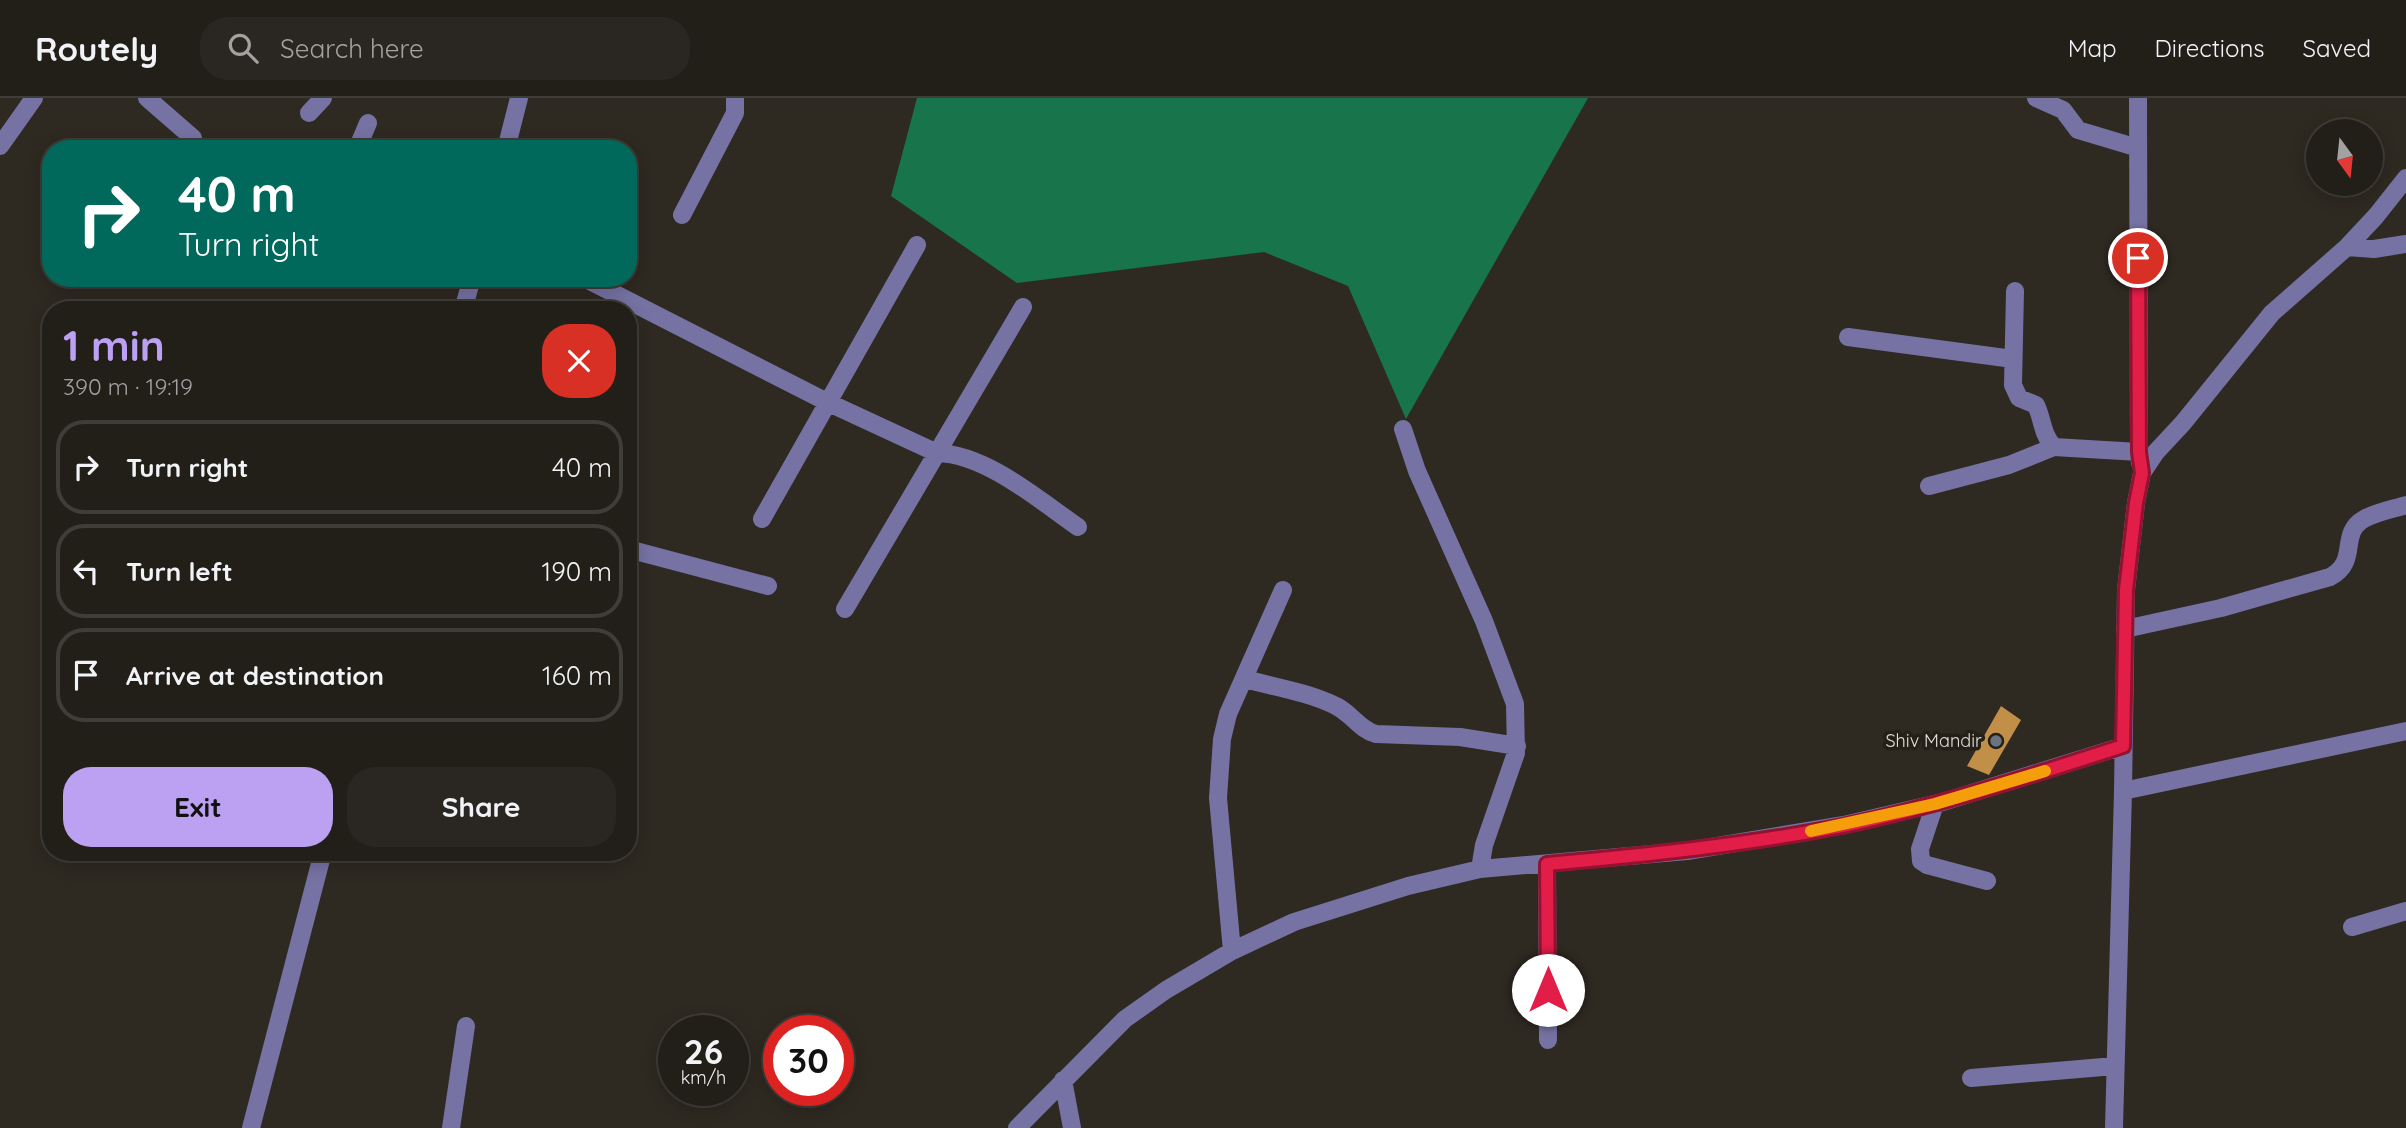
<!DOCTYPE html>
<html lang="en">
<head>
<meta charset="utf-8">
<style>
	:root { --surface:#221f19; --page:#2a2722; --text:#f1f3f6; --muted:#a2a2a2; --line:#3f3d38; --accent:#bca0f2 }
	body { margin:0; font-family:Quicksand,sans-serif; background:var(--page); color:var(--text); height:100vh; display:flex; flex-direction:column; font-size:26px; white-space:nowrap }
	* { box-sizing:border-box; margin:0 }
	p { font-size:23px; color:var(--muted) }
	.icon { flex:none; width:38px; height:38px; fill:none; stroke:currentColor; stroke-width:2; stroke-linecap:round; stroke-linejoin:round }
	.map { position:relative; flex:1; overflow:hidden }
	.drawer { position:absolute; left:42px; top:203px; width:595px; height:560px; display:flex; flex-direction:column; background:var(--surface); border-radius:28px; box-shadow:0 4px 18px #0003,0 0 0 2px var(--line) }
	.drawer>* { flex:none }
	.banner { position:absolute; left:42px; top:42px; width:595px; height:147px; border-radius:28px; box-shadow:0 4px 18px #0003,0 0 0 2px var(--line); background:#00695c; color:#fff; overflow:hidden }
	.needle { width:46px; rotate:165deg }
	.controls { position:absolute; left:2306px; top:21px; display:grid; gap:14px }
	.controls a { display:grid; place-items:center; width:77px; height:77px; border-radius:50%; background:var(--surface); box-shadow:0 4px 18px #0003,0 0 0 2px var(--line); font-size:35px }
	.speed { position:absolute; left:658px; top:917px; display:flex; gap:14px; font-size:35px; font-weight:700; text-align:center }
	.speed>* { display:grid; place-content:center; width:91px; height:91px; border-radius:50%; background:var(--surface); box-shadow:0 4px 18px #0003,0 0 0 2px var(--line); line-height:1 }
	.speed small { font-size:18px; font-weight:400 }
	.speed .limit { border:10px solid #d22; background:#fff; color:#111 }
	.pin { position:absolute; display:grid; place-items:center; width:60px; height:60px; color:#fff; margin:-30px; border:4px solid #fff; border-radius:50%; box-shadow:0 2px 7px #0007 }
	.me { position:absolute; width:77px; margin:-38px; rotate:0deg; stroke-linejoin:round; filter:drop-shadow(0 0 5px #0008) }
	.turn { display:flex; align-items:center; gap:24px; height:147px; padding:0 21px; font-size:32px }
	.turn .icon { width:91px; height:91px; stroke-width:2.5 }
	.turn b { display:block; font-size:49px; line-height:60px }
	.round { display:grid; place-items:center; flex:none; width:74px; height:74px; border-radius:28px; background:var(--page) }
	.head { display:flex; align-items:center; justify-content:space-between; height:119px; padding:0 21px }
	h1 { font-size:42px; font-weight:800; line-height:52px; color:var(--accent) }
	.button { display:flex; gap:14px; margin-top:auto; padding:14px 21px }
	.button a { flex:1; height:80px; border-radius:28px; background:var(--accent); color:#111; font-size:28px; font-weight:800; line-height:80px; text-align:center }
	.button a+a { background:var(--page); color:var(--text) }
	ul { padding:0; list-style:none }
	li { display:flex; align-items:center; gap:21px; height:94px; margin:0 14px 10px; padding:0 7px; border:4px solid var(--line); border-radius:28px }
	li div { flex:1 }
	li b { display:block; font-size:26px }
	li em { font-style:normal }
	header { display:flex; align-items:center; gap:42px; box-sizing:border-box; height:98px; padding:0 35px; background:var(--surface); border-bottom:2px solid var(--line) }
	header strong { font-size:33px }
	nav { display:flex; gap:38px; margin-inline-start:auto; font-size:24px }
	.search { width:490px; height:63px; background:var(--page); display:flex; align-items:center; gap:18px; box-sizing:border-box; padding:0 24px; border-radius:28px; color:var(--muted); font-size:26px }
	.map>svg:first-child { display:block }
</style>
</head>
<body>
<header>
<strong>Routely</strong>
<div class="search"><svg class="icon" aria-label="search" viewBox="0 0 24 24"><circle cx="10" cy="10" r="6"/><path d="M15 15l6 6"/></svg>Search here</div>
<nav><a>Map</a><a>Directions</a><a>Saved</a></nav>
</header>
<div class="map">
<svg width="2406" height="1030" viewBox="0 0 2406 1030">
	<rect width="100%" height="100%" fill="#2e2921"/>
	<path fill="#18754b" d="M 917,0 L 1588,0 L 1406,321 L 1348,188 L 1264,154 L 1017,185 L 891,98 Z"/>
	<path fill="#c28f49" d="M 2001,608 L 2021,622 L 1989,677 L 1967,668 Z"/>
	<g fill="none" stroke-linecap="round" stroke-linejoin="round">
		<path stroke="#7672a3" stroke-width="18" d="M 147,0 L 193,40
			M 2036,0 L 2063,12 L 2078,32 L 2138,50
			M 2138,0 L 2139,354
			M 309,15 L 323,0
			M 0,48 L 34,0
			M 357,51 L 368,25
			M 506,51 L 519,0
			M 682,117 L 735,15 L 735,0
			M 2347,149 L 2374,151 L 2406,146
			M 584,180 L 827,304 L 937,355 C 986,356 1039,402 1078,429
			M 2015,193 L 2013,287 L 2019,300 L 2036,307 C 2043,322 2042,337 2054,349 L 2139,354 L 2140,365
			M 463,212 L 472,180
			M 1848,239 L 2013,261
			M 1403,331 L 1417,373 L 1484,523 L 1515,606 L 1516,655 L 1484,747 L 1480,771
			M 1929,388 L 2009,367 L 2054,349
			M 762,421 L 917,147
			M 628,451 L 768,488
			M 845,511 L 1023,209
			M 2125,531 L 2221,510 L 2330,479 C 2360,463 2338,436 2364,421 C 2376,414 2393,411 2406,407
			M 1245,581 C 1274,589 1308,594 1336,608 C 1351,615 1360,632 1376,636 L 1460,639 L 1517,648
			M 2123,693 L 2406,633
			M 1935,706 L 1920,751 L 1921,763 L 1927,767 L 1987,783
			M 1547,767 L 1548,942
			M 2352,829 L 2406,813
			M 1232,853 L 1218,700 L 1222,641 L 1228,616 L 1283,492
			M 1971,980 L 2115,968
			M 1063,982 L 1072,1030
			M 251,1030 L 323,754
			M 451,1030 L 466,928
			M 1017,1030 L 1125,921 L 1166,892 L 1205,869 L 1232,853 L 1294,824 L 1408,788 L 1480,771 L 1687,753 L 1844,727 L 1943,704 L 2123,648
			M 2114,1030 L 2123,693 L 2126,492 L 2136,405 L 2142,375 L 2156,354 L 2183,325 L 2272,215 L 2347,149 L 2376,118 L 2406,80"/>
	</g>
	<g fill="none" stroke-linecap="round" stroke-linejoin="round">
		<defs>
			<path id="route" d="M 1548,892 L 1547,766 C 1646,757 1745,747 1842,728 C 1938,708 2030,678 2123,648 L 2126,492 L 2136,405 L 2142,375 L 2139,354 L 2138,160"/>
		</defs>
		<use href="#route" stroke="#92132f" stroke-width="18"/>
		<use href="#route" stroke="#e11d48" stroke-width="12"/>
		<path stroke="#f59e0b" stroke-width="12" d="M 1811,733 L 1935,706 L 2045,673"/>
	</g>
	<circle fill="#6b7280" stroke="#242017" stroke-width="2.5" cx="1996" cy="643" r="7"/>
	<g text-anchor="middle" stroke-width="7" stroke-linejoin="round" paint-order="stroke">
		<g font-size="18" fill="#e1ded9" stroke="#242017" text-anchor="end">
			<text x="1982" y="649">Shiv Mandir</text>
		</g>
	</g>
</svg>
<div class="controls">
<a><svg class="needle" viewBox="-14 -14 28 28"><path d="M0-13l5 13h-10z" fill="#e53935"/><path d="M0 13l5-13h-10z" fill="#a2a2a2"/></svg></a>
</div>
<div class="speed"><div>26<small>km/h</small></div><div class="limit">30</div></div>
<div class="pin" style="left:2138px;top:160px;background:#d93025"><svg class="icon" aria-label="arrive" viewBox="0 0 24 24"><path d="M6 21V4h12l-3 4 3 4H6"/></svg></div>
<svg class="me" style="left:1548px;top:892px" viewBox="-20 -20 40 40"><circle r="19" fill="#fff"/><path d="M0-13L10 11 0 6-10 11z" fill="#e11d48"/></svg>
<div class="banner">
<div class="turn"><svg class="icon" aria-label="right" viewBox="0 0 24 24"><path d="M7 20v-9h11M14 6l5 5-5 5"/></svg><div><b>40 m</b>Turn right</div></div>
</div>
<section class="drawer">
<div class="head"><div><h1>1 min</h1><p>390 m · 19:19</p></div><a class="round" style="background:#d93025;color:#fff"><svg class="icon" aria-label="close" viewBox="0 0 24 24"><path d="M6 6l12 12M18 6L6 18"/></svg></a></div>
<ul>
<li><svg class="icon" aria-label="right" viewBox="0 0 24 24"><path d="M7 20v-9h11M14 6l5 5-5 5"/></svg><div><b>Turn right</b></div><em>40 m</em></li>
<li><svg class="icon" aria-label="left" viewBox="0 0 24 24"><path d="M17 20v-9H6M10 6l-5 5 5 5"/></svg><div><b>Turn left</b></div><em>190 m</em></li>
<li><svg class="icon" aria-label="arrive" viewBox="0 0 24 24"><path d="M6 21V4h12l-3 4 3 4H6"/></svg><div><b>Arrive at destination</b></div><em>160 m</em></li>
</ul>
<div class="button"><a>Exit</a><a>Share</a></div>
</section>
</div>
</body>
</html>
